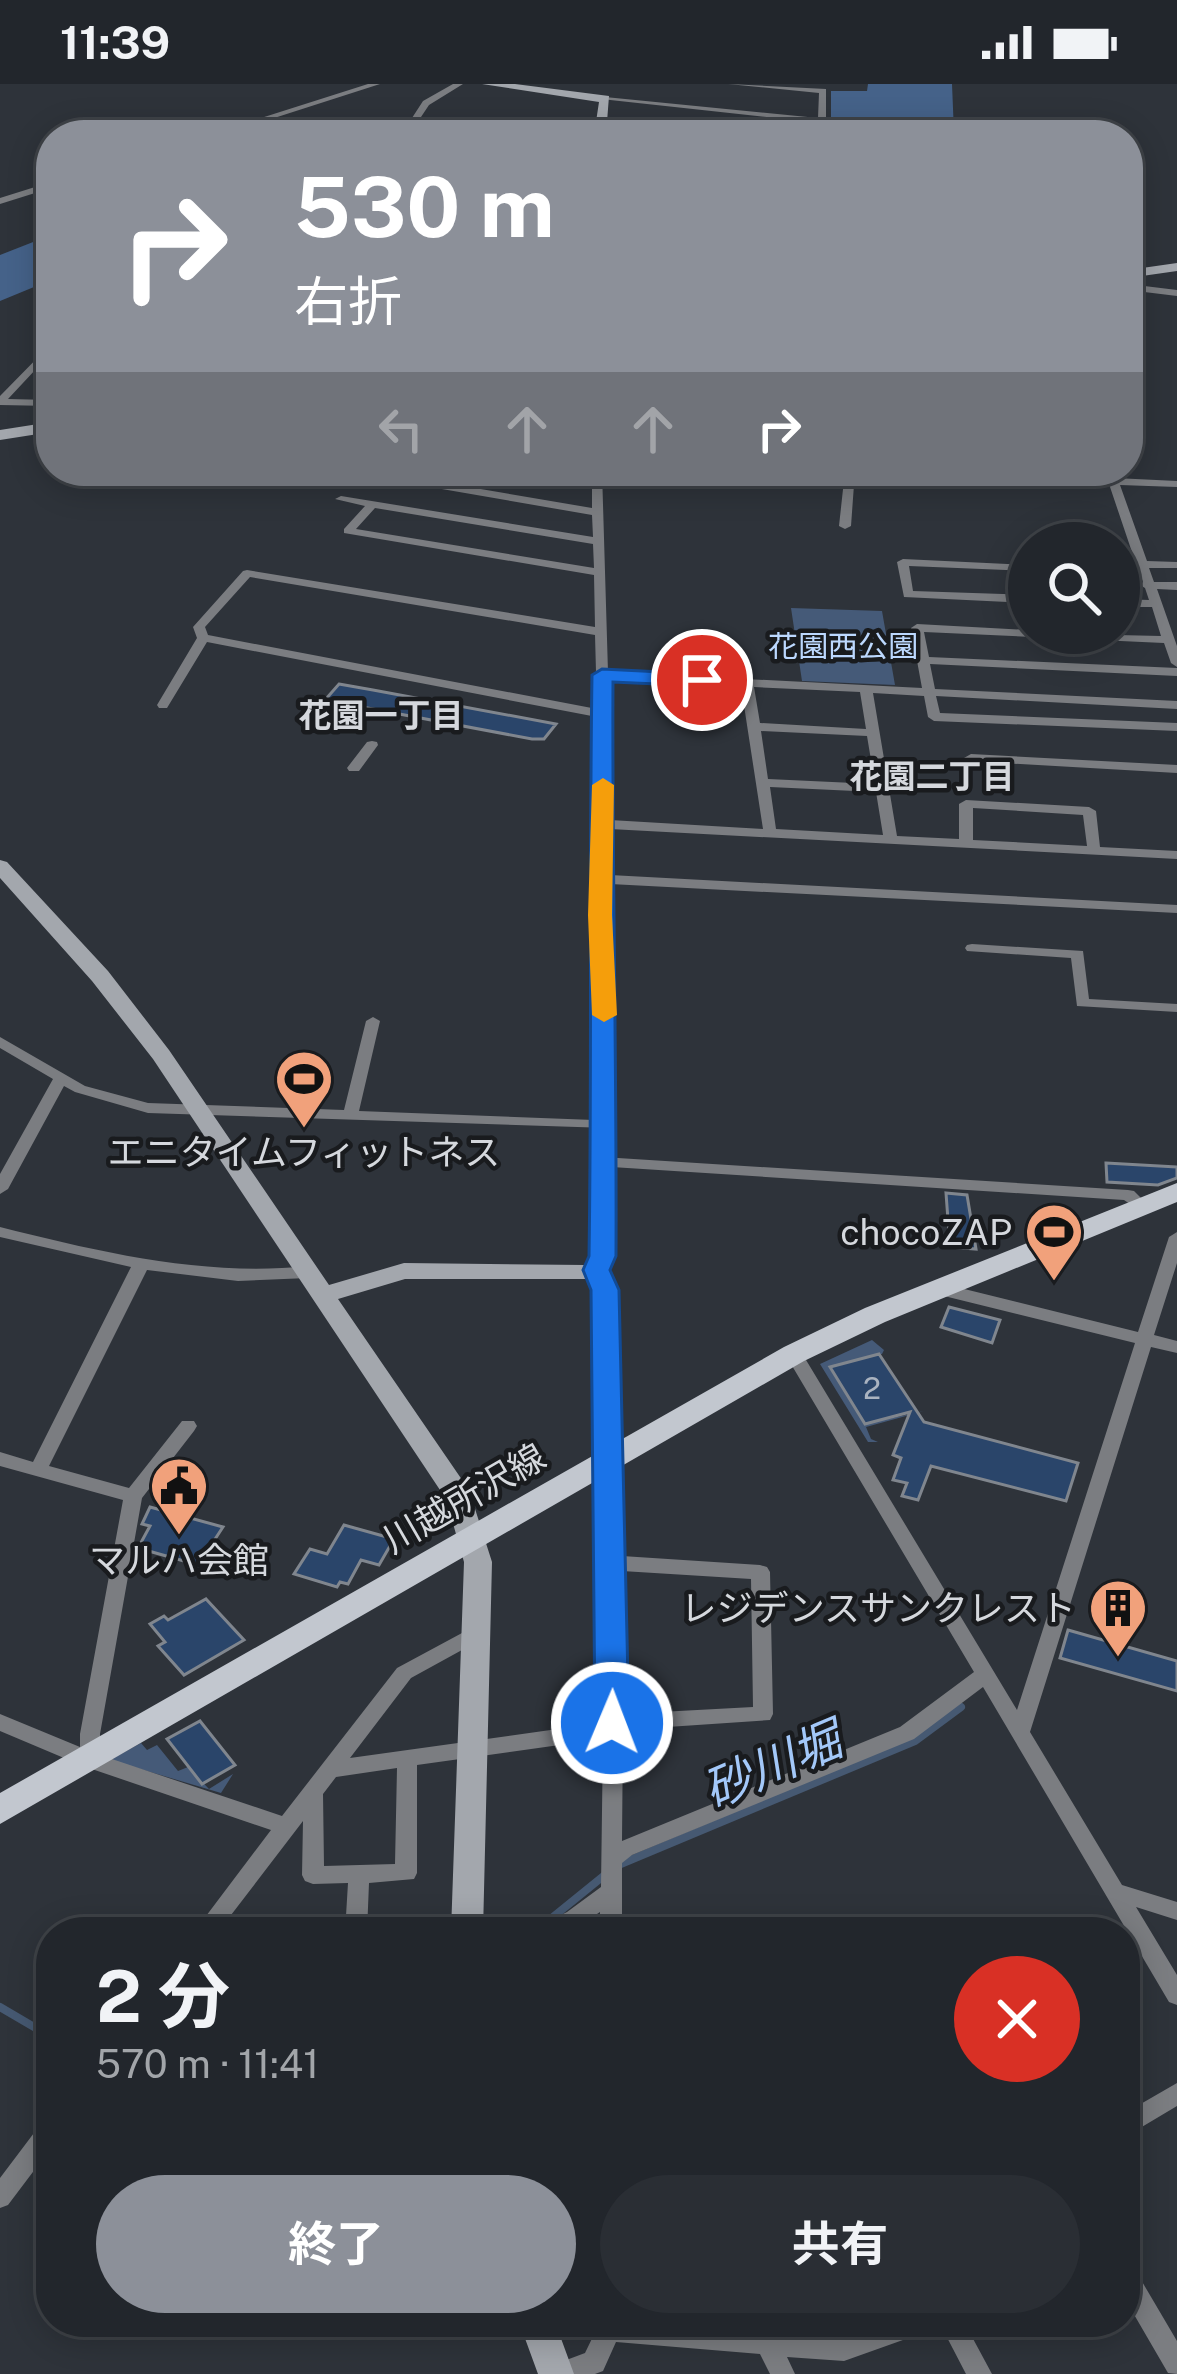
<!DOCTYPE html>
<html lang="ja">
<head>
<meta charset="utf-8">
<style>
	:root { --surface:#22262c; --page:#2a2e34; --text:#f1f3f6; --muted:#a2a5a9; --line:#3f4348; --accent:#8c9099 }
	body { margin:0; font-family:"Public Sans","Noto Sans JP",sans-serif; background:var(--page); color:var(--text); height:100vh; display:flex; flex-direction:column; font-size:45px; white-space:nowrap }
	* { box-sizing:border-box; margin:0 }
	p { font-size:39px; color:var(--muted) }
	.icon { flex:none; width:66px; height:66px; fill:none; stroke:currentColor; stroke-width:2; stroke-linecap:round; stroke-linejoin:round }
	.map { position:relative; flex:1; overflow:hidden }
	.panel { position:absolute; left:36px; top:1833px; width:1104px; height:420px; display:flex; flex-direction:column; background:var(--surface); border-radius:48px; box-shadow:0 6px 30px #0003,0 0 0 3px var(--line) }
	.panel>* { flex:none }
	.hud { position:absolute; left:36px; top:36px; width:1107px; height:366px; border-radius:48px; box-shadow:0 6px 30px #0003,0 0 0 3px var(--line); background:#8c9099; color:#fff; overflow:hidden }
	.buttons { position:absolute; left:1008px; top:438px; display:grid; gap:24px }
	.buttons a { display:grid; place-items:center; width:132px; height:132px; border-radius:50%; background:var(--surface); box-shadow:0 6px 30px #0003,0 0 0 3px var(--line); font-size:60px }
	.pin { position:absolute; display:grid; place-items:center; width:102px; height:102px; color:#fff; margin:-51px; border:6px solid #fff; border-radius:50%; box-shadow:0 3px 12px #0007 }
	.me { position:absolute; width:132px; margin:-66px; rotate:1deg; stroke-linejoin:round; filter:drop-shadow(0 0 9px #0008) }
	.turn { display:flex; align-items:center; gap:42px; height:252px; padding:0 60px; font-size:54px }
	.turn .icon { width:156px; height:156px; stroke-width:2.5 }
	.turn b { display:block; font-size:84px; line-height:102px }
	.lanes { display:flex; align-items:center; height:114px; padding:0 60px; background:#0003; justify-content:center; gap:60px; direction:ltr }
	.lanes .off { opacity:.35 }
	.round { display:grid; place-items:center; flex:none; width:126px; height:126px; border-radius:63px; background:var(--page) }
	.headline { display:flex; align-items:center; justify-content:space-between; height:204px; padding:0 60px }
	h1 { font-size:72px; font-weight:700; line-height:90px }
	.cta { display:flex; gap:24px; margin-top:auto; padding:24px 60px }
	.cta a { flex:1; height:138px; border-radius:72px; background:var(--accent); color:#fff; font-size:48px; font-weight:700; line-height:138px; text-align:center }
	.cta a+a { background:var(--page); color:var(--text) }
	.status { display:flex; justify-content:space-between; align-items:center; height:84px; padding:0 60px; background:var(--surface); direction:ltr }
	.status svg { height:33px; fill:currentColor }
	.map>svg:first-child { display:block }
</style>
</head>
<body>
<div class="status"><b>11:39</b><svg viewBox="0 0 49 12"><path d="M0 12V9h3v3zM5 12V6h3v6zM10 12V3h3v9zM15 12V0h3v12zM26 1h20v11H26zM47 4h2v5h-2z"/></svg></div>
<div class="map">
<svg width="1177" height="2290" viewBox="0 0 1177 2290">
	<rect width="100%" height="100%" fill="#2e333a"/>
	<path fill="#455a78" d="M 791,524 L 882,527 L 895,601 L 802,597 Z
		M 872,1256 L 884,1266 L 882,1270 L 829,1283 L 865,1340 L 924,1327 L 866,1343 L 871,1355 L 878,1358 L 868,1358 L 820,1280 Z
		M 141,1659 L 147,1666 L 157,1661 L 178,1687 L 188,1683 L 209,1705 L 233,1690 L 221,1709 L 110,1676 Z"/>
	<path fill="#456289" d="M 868,0 L 952,0 L 954,49 L 831,35 L 831,7 L 867,7 Z
		M 51,151 L 51,196 L 0,217 L 0,171 Z"/>
	<g fill="none" stroke-linecap="round" stroke-linejoin="round">
		<path stroke="#465972" stroke-width="8" d="M 616,1782 L 915,1657 L 961,1623
			M 548,1837 L 606,1790
			M 0,1923 L 51,1953"/>
	</g>
	<path fill="#2a456a" stroke="#80868e" stroke-width="3" d="M 339,600 L 373,606 L 556,640 L 544,655 L 532,655 L 325,616 Z
		M 1106,1079 L 1177,1083 L 1177,1094 L 1158,1101 L 1107,1098 Z
		M 946,1109 L 967,1111 L 976,1165 L 950,1163 Z
		M 949,1223 L 1000,1236 L 992,1259 L 941,1243 Z
		M 879,1270 L 924,1338 L 1078,1379 L 1066,1417 L 931,1382 L 918,1416 L 902,1412 L 907,1399 L 893,1396 L 901,1374 L 893,1371 L 910,1328 L 865,1340 L 830,1283 Z
		M 150,1423 L 223,1443 L 198,1481 L 138,1464 L 150,1442 L 142,1440 Z
		M 344,1441 L 394,1455 L 379,1481 L 361,1476 L 348,1500 L 340,1498 L 337,1503 L 294,1490 L 310,1465 L 327,1470 Z
		M 206,1515 L 244,1556 L 184,1591 L 158,1562 L 165,1558 L 150,1540 L 164,1532 L 168,1536 Z
		M 1068,1546 L 1177,1577 L 1177,1607 L 1060,1574 Z
		M 200,1637 L 235,1681 L 202,1700 L 167,1655 Z"/>
	<g fill="none" stroke-linecap="round" stroke-linejoin="round">
		<path fill="#7b7d81" fill-rule="evenodd" d="M 368,0 L 380,0 L 221,51 L 208,51 Z
			M 453,0 L 463,0 L 429,21 L 409,51 L 401,51 L 423,17 Z
			M 728,0 L 826,5 L 826,37 L 822,39 L 601,15 L 605,13 L 818,34 L 819,9 Z
			M 51,98 L 51,104 L 0,120 L 0,114 Z
			M 1128,200 L 1177,206 L 1177,212 L 1128,206 Z
			M 51,260 L 51,269 L 8,315 L 51,316 L 51,322 L 0,321 L 0,312 Z
			M 375,387 L 592,424 L 592,387 L 602,387 L 608,588 L 922,604 L 911,544 L 917,540 L 1029,546 L 1029,549 L 1161,552 L 1152,523 L 1119,523 L 1119,515 L 1149,516 L 1145,504 L 1140,501 L 1143,498 L 1137,483 L 1133,480 L 1135,477 L 1109,400 L 895,390 L 890,387 L 966,387 L 1177,397 L 1177,403 L 1120,401 L 1147,477 L 1177,478 L 1177,484 L 1149,484 L 1154,498 L 1177,498 L 1177,506 L 1157,505 L 1177,562 L 1177,583 L 1171,579 L 1164,559 L 924,548 L 929,573 L 1177,584 L 1177,592 L 930,580 L 935,605 L 1177,617 L 1177,625 L 936,612 L 940,629 L 1177,639 L 1177,647 L 934,637 L 928,633 L 924,612 L 873,609 L 897,752 L 959,755 L 959,720 L 966,716 L 1089,723 L 1096,727 L 1100,763 L 1177,767 L 1177,775 L 610,745 L 610,791 L 1177,821 L 1177,829 L 610,800 L 610,1041 L 608,1044 L 148,1029 L 75,1008 L 64,1002 L 8,1105 L 0,1110 L 0,1090 L 53,995 L 0,964 L 0,953 L 85,1002 L 148,1019 L 344,1026 L 366,937 L 373,933 L 380,937 L 359,1027 L 594,1036 L 597,633 L 207,558 L 167,624 L 159,624 L 157,621 L 197,554 L 193,543 L 243,487 L 247,486 L 595,543 L 594,491 L 344,449 L 344,445 L 365,422 L 335,415 L 341,412 L 593,453 L 592,431 L 378,394 L 373,391 ZM 375,424 L 593,460 L 594,484 L 356,445 ZM 250,493 L 595,551 L 597,625 L 208,551 L 205,543 ZM 609,595 L 741,602 L 763,745 L 610,736 ZM 754,603 L 860,608 L 866,645 L 760,639 ZM 761,647 L 867,652 L 875,700 L 768,695 ZM 770,703 L 876,708 L 883,751 L 776,745 ZM 973,724 L 1083,731 L 1087,762 L 973,756 Z
			M 845,387 L 855,387 L 851,442 L 845,445 L 839,442 Z
			M 903,475 L 1029,481 L 1029,487 L 909,482 L 913,507 L 1029,511 L 1029,519 L 904,513 L 897,478 Z
			M 372,657 L 377,658 L 378,661 L 359,687 L 349,687 L 347,684 L 367,658 Z
			M 971,670 L 1177,681 L 1177,689 L 966,677 L 964,674 Z
			M 972,860 L 1083,867 L 1089,915 L 1177,920 L 1177,928 L 1077,922 L 1071,874 L 967,867 L 965,864 L 967,861 Z
			M 602,1073 L 1128,1106 L 1134,1107 L 1150,1123 L 1142,1128 L 1124,1116 L 596,1082 L 594,1078 L 596,1074 Z
			M 0,1143 C 100,1168 204,1193 308,1182 L 316,1188 L 308,1194 L 238,1197 L 147,1186 L 49,1382 L 129,1404 L 182,1337 L 194,1337 L 197,1342 L 194,1347 L 142,1414 L 100,1650 L 100,1671 L 282,1732 L 397,1584 L 475,1542 L 482,1545 L 485,1550 L 482,1555 L 411,1594 L 350,1674 L 586,1641 L 603,1634 L 604,1537 L 597,1206 L 589,1186 L 591,1182 L 603,1182 L 613,1206 L 622,1472 L 760,1481 L 767,1483 L 770,1488 L 773,1630 L 770,1636 L 623,1646 L 622,1757 L 900,1643 L 974,1588 L 785,1270 L 788,1266 L 800,1266 L 1017,1626 L 1135,1259 L 940,1211 L 932,1205 L 940,1199 L 1138,1248 L 1169,1153 L 1177,1148 L 1177,1179 L 1154,1251 L 1177,1257 L 1177,1269 L 1151,1263 L 1030,1648 L 1122,1801 L 1177,1818 L 1177,1836 L 1136,1823 L 1177,1891 L 1177,1921 L 1169,1918 L 983,1603 L 914,1655 L 632,1771 L 622,1779 L 622,1848 L 600,1848 L 600,1828 L 570,1848 L 538,1848 L 541,1841 L 567,1828 L 601,1803 L 603,1652 L 588,1657 L 417,1681 L 417,1789 L 414,1795 L 369,1799 L 367,1848 L 345,1848 L 348,1799 L 313,1800 L 305,1797 L 302,1791 L 303,1737 L 218,1848 L 194,1848 L 271,1746 L 83,1682 L 0,1647 L 0,1630 L 80,1663 L 80,1650 L 123,1416 L 0,1382 L 0,1368 L 33,1378 L 131,1183 L 0,1153 ZM 622,1487 L 751,1495 L 753,1623 L 623,1630 ZM 397,1684 L 395,1780 L 324,1782 L 323,1710 L 336,1693 Z
			M 1177,1999 L 1177,2022 L 1125,2053 L 1125,2029 Z
			M 51,2034 L 51,2064 L 8,2121 L 0,2124 L 0,2094 L 43,2037 Z
			M 1125,2180 L 1134,2184 L 1177,2257 L 1177,2290 L 1168,2289 L 1125,2215 Z
			M 600,2238 L 662,2238 L 844,2253 L 887,2238 L 934,2238 L 931,2246 L 844,2277 L 787,2273 L 795,2290 L 770,2290 L 760,2270 L 616,2258 L 603,2287 L 595,2290 L 550,2290 L 553,2281 L 585,2269 Z
			M 939,2238 L 964,2238 L 992,2290 L 966,2290 Z"/>
		<path fill="#a3a7ad" fill-rule="evenodd" d="M 482,0 L 515,0 L 609,12 L 606,51 L 594,51 L 599,18 Z
			M 1177,179 L 1177,187 L 1128,194 L 1128,186 Z
			M 51,338 L 51,348 L 0,356 L 0,346 Z
			M 0,776 L 7,778 L 108,887 L 169,966 L 329,1201 L 404,1179 L 585,1181 L 590,1172 L 591,1041 L 602,1034 L 613,1041 L 614,1172 L 601,1195 L 405,1195 L 338,1215 L 469,1406 L 492,1478 L 483,1848 L 451,1848 L 464,1478 L 446,1415 L 153,975 L 92,897 L 0,794 Z
			M 519,2238 L 555,2238 L 574,2290 L 538,2290 Z"/>
		<path fill="#c2c7cf" fill-rule="evenodd" d="M 1177,1099 L 1177,1118 L 885,1238 L 804,1277 L 0,1740 L 0,1709 L 784,1263 L 865,1224 Z"/>
	</g>
	<path fill="#1a73e8" stroke="#114b97" stroke-width="3" d="M 602,585 L 702,590 L 712,596 L 702,602 L 613,598 C 612,789 617,981 616,1172 L 610,1186 L 619,1206 L 629,1639 L 624,1648 L 612,1652 L 600,1648 L 595,1639 L 591,1206 L 583,1186 L 589,1172 C 592,978 589,785 592,591 Z"/>
	<path fill="#f59e0b" d="M 603,694 L 614,701 L 612,831 L 617,931 L 604,938 L 592,931 L 588,831 L 592,701 Z"/>
	<defs>
		<symbol id="stadium-pin" viewBox="-11 -11 22 30"><path d="M0 17L-7.5 6A9.5 9.5 0 1 1 7.5 6Z" fill="#f1a17b" stroke="#191b1e"/><path d="M0-5a6.5 5 0 1 0 0 10a6.5 5 0 1 0 0-10ZM-3.5-1.8h7v3.6h-7Z" fill="#111"/></symbol>
		<symbol id="civic-pin" viewBox="-11 -11 22 30"><path d="M0 17L-7.5 6A9.5 9.5 0 1 1 7.5 6Z" fill="#f1a17b" stroke="#191b1e"/><path d="M-.6-6.5H3V-4.5H.6V-3L4-1V1h2V6H-6V1h2V-1L-.6-3ZM-1.2 2.5V6h2.4V2.5Z" fill="#111"/></symbol>
		<symbol id="building-pin" viewBox="-11 -11 22 30"><path d="M0 17L-7.5 6A9.5 9.5 0 1 1 7.5 6Z" fill="#f1a17b" stroke="#191b1e"/><path d="M-4-6H4V6H1V3H-1V6H-4ZM-2.5-4.3h1.7v1.8h-1.7ZM.8-4.3h1.7v1.8H.8ZM-2.5-1h1.7V.8h-1.7ZM.8-1h1.7V.8H.8Z" fill="#111"/></symbol>
	</defs>
	<g fill-rule="evenodd">
		<use href="#stadium-pin" x="271" y="962" width="66" height="90"/>
		<use href="#stadium-pin" x="1021" y="1115" width="66" height="90"/>
		<use href="#civic-pin" x="146" y="1369" width="66" height="90"/>
		<use href="#building-pin" x="1085" y="1491" width="66" height="90"/>
	</g>
	<g text-anchor="middle" stroke-width="9" stroke-linejoin="round" paint-order="stroke">
		<g font-size="30" fill="#bcd8fe" stroke="#191b1e">
			<text x="843" y="573">花園西公園</text>
		</g>
		<g font-size="30" fill="#aab3c0">
			<text x="872" y="1315">2</text>
		</g>
		<g font-size="33" font-weight="bold" fill="#d5d8dd" stroke="#191b1e">
			<text x="381" y="643">花園一丁目</text>
			<text x="932" y="704">花園二丁目</text>
		</g>
		<g font-size="36" fill="#d5d8dd" stroke="#191b1e">
			<text x="304" y="1081">エニタイムフィットネス</text>
			<text x="1012" y="1161" text-anchor="end">chocoZAP</text>
			<text x="179" y="1489">マルハ会館</text>
			<text x="1076" y="1537" text-anchor="end">レジデンスサンクレスト</text>
		</g>
		<g font-size="36" fill="#d5d8dd" stroke="#191b1e">
			<text transform="translate(464 1414) rotate(-30)" y="13">川越所沢線</text>
		</g>
		<g font-size="48" font-style="italic" fill="#a3c8f9" stroke="#191b1e">
			<text transform="translate(772 1681) rotate(-23)" y="17">砂川堀</text>
		</g>
	</g>
</svg>
<div class="buttons">
<a><svg class="icon" aria-label="search" viewBox="0 0 24 24"><circle cx="10" cy="10" r="6"/><path d="M15 15l6 6"/></svg></a>
</div>
<div class="pin" style="left:702px;top:596px;background:#d93025"><svg class="icon" aria-label="arrive" viewBox="0 0 24 24"><path d="M6 21V4h12l-3 4 3 4H6"/></svg></div>
<svg class="me" style="left:612px;top:1639px" viewBox="-20 -20 40 40"><circle r="17" fill="#1a73e8" stroke="#fff" stroke-width="3"/><path d="M0-11L8 9 0 5-8 9z" fill="#fff"/></svg>
<div class="hud">
<div class="turn"><svg class="icon" aria-label="right" viewBox="0 0 24 24"><path d="M7 20v-9h11M14 6l5 5-5 5"/></svg><div><b>530 m</b>右折</div></div>
<div class="lanes"><svg class="icon off" aria-label="left" viewBox="0 0 24 24"><path d="M17 20v-9H6M10 6l-5 5 5 5"/></svg><svg class="icon off" aria-label="ahead" viewBox="0 0 24 24"><path d="M12 20V5M6 11l6-6 6 6"/></svg><svg class="icon off" aria-label="ahead" viewBox="0 0 24 24"><path d="M12 20V5M6 11l6-6 6 6"/></svg><svg class="icon" aria-label="right" viewBox="0 0 24 24"><path d="M7 20v-9h11M14 6l5 5-5 5"/></svg></div>
</div>
<section class="panel">
<div class="headline"><div><h1>2 分</h1><p>570 m · 11:41</p></div><a class="round" style="background:#d93025;color:#fff"><svg class="icon" aria-label="close" viewBox="0 0 24 24"><path d="M6 6l12 12M18 6L6 18"/></svg></a></div>
<div class="cta"><a>終了</a><a>共有</a></div>
</section>
</div>
</body>
</html>
